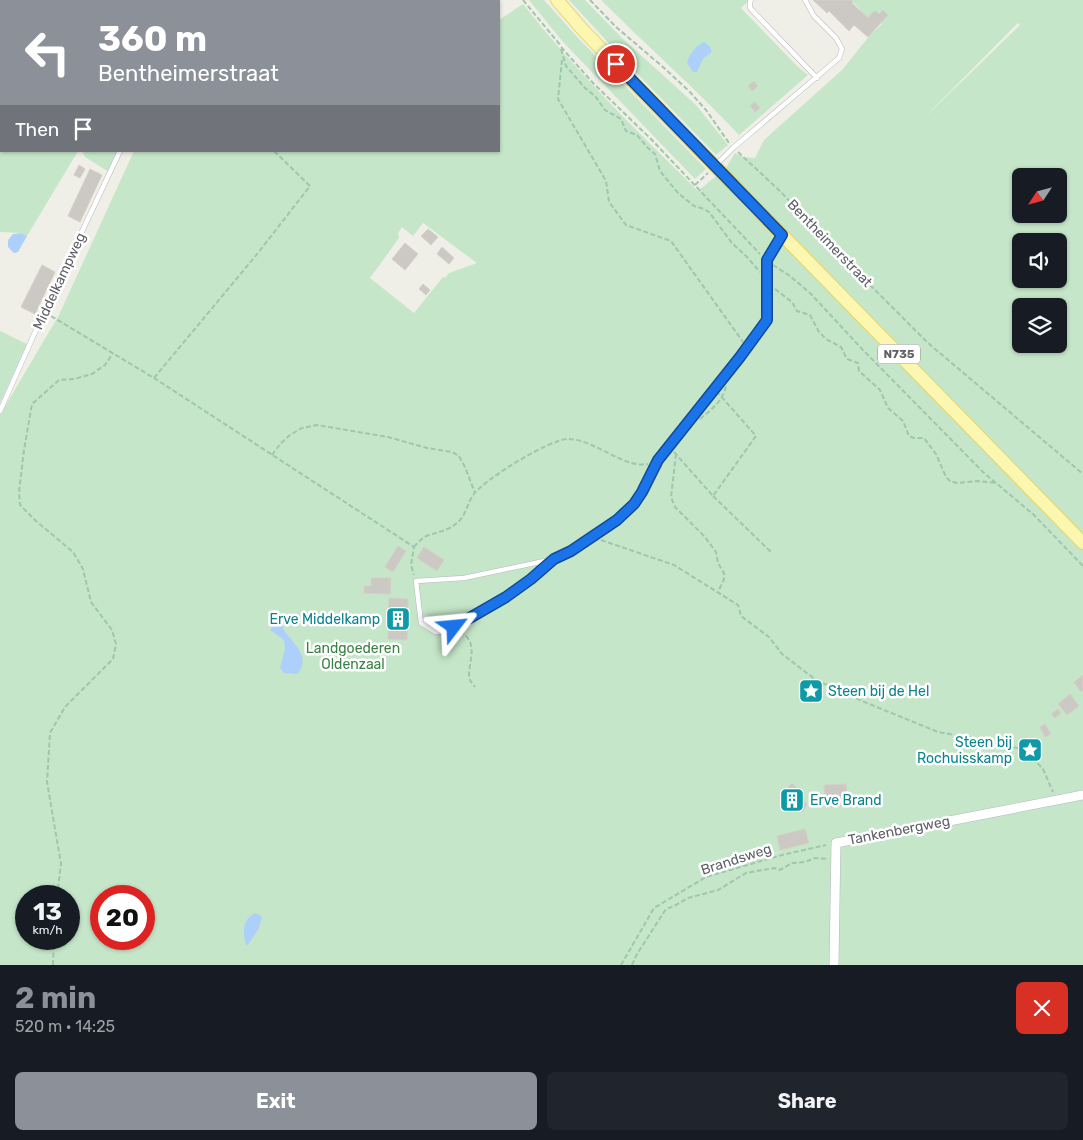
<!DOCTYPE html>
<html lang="en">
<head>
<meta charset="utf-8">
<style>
	:root { --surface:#171b24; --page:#20242c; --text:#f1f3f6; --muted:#9ea1a6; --accent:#8c9099 }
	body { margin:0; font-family:Rubik,sans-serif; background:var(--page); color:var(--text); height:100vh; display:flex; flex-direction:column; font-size:19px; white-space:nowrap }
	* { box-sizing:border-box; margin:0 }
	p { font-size:16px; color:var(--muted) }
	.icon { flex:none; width:28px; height:28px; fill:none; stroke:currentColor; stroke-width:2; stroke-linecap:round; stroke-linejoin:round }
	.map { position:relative; height:965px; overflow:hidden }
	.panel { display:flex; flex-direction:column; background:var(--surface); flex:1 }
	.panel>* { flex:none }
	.banner { position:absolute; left:0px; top:0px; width:500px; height:152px; box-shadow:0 1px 4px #0004; background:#8c9099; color:#fff; overflow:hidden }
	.needle { width:32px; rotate:234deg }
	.buttons { position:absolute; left:1012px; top:168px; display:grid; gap:10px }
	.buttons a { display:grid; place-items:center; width:55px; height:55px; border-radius:8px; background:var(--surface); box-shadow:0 1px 4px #0004; font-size:25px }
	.speed { position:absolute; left:15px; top:885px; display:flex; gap:10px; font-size:25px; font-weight:700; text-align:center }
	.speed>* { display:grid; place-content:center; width:65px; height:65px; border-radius:50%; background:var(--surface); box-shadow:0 1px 4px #0004; line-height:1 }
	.speed small { font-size:12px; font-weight:400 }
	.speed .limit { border:8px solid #d22; background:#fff; color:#111 }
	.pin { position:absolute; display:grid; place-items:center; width:42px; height:42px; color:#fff; margin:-21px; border:2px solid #fff; border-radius:50%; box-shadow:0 1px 5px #0007 }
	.me { position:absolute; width:55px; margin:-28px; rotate:61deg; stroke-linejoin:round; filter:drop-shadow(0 0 4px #0008) }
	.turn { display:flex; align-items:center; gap:18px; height:105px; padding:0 15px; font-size:22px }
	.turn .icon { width:65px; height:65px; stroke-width:2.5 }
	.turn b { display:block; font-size:35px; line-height:42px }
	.then { display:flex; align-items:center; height:48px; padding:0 15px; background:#0003; gap:10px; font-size:19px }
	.round { display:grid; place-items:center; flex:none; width:52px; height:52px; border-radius:8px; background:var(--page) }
	.overview { display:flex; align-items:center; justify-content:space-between; height:85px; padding:0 15px }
	h1 { font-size:30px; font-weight:700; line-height:38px; color:var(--accent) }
	.action { display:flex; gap:10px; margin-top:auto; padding:10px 15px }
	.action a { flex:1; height:58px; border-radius:8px; background:var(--accent); color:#fff; font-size:20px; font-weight:700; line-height:58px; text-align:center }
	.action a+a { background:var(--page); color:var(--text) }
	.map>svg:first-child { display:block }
</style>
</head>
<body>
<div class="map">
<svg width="1083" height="965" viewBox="0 0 1083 965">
	<rect width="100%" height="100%" fill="#f0efe7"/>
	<path fill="#c5e6c9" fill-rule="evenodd" d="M 0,0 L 190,0 L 1,1 L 1,151 L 78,151 L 27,236 L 21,233 L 0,232 Z
		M 202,0 L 436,0 L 437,1 L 201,1 Z
		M 529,0 L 544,0 L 579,39 L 706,169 L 695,179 L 563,42 Z
		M 569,0 L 585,0 L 622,38 L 697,106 L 728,145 L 716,155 L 626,62 Z
		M 601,0 L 750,0 L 741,8 L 798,67 L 808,75 L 739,135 C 695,88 647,46 601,0 ZM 712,52 L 703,59 L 693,71 C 689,67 687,64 688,58 Z
		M 851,0 L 1083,0 L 1083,965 L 0,965 L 0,415 L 59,315 L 134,151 L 499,151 L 499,20 L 523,4 C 576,72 637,131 698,191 L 726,168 L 735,153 L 743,157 L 755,158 L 764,140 L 842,70 L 871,34 L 882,24 L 875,17 L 871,21 ZM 1018,23 L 1020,25 L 921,121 ZM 1021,176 L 1059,176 L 1059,214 L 1021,214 ZM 423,223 L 477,263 L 449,273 L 445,278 L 443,277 L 414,313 L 370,278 L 399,238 L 398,233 L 402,227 L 413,236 ZM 1021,241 L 1059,241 L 1059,279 L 1021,279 ZM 1021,306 L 1059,306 L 1059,344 L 1021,344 ZM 782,851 L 731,868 L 729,864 ZM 26,896 L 69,896 L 69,939 L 26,939 ZM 101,896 L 144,896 L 144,939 L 101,939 Z
		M 82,151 L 123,151 L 112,174 L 85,157 Z
		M 0,331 L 27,344 L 0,403 Z"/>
	<path fill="#add0fa" d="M 704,42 L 710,47 L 712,52 L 703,59 L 697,72 L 693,72 L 687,63 C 688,55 697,45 704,42 Z
		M 21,233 L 27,236 L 18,252 L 14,253 L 8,247 L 8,240 L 13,234 Z
		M 275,622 L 280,623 C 283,626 283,630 286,633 C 296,646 311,658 297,674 L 284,673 L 280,668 L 285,649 L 284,640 L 270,630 Z
		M 255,913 L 260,915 L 262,918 L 258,930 L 247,946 C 242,934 242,919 255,913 Z"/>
	<path fill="#ccc9c4" stroke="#d4d1c6" d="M 813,0 L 851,0 L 853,2 L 852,3 L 868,18 L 873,12 L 876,11 L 879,14 L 883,10 L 888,15 L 868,37 L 854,25 L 849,31 L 829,11 L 827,13 Z
		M 754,81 L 758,86 L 752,91 L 748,86 Z
		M 755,102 L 760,108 L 755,112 L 750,106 Z
		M 79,165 L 85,169 L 80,178 L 74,175 Z
		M 90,169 L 102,175 L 80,222 L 68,216 Z
		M 428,229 L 438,237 L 431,245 L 421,236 Z
		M 405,243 L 418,254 L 405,270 L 392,259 Z
		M 442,247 L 454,258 L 449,264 L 437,254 Z
		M 42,265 L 55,272 L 35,314 L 21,307 Z
		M 423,284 L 430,290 L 426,295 L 419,289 Z
		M 398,546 L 406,551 L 393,572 L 385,567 Z
		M 424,547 L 444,560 L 437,571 L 417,558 Z
		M 371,578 L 391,578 L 390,594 L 364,593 L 364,586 L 371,586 Z
		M 389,598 L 408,599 L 407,640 L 388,639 Z
		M 1083,675 L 1083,690 L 1081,692 L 1074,682 Z
		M 1070,694 L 1079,706 L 1067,715 L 1058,704 Z
		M 1058,709 L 1061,713 L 1055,718 L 1051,714 Z
		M 1045,724 L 1051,734 L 1045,737 L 1040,727 Z
		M 792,783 L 799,790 L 800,793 L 798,795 L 807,804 L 803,812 L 800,812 L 788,802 L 786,804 L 779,798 Z
		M 846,784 L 848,806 L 825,807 L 824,785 Z
		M 805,829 L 809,843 L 780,850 L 777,836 Z"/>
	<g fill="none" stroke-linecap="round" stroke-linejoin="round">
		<defs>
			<path id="lane" d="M 751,0 L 750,2 L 750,8 L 817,78
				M 192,1 L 192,0
				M 717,164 L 733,148 L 839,58 L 842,49 L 836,38 L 814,16 L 805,0
				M 0,411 L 44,312 L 120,151
				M 554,559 C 521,588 485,611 445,632 L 436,632 L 421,623 L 416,581 L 464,578 L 554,559 L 571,551 L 593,537 L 626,513 L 642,492 L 658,460 L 740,357 L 767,320 L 767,260"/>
			<path id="street" d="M 767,260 L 783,235
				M 834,965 L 836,843 L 1083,795"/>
			<path id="primary" d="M 557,0 L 583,30 L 626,75 L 1083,543"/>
		</defs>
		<use href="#lane" stroke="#b7b8bd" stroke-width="5.5"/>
		<use href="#street" stroke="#b7b8bd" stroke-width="10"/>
		<use href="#primary" stroke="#ead466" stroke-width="14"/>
		<path stroke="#9fc6ae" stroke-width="2" stroke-dasharray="5 2.5" stroke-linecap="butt" d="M 523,0 L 561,46
			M 590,0 L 616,27 L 663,67 L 689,91 L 706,110 L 729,143
			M 561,47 L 593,83 L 651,139 L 760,254
			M 561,49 L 566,66 L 585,88 L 595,96 L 605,110 L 621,119 L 626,131 L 637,135 L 648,148 L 655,154 L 660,171 L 678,193 L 694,206 L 704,209 L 709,212 L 732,243 L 747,257 L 760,272
			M 562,60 L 558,99 L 606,181 L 609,202 L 626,225 L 671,241 L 743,342
			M 738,152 L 781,192 L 829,244 L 928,343 L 1083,474
			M 695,185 L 708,173
			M 773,265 L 790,276 L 811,294 L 863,350 L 983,472 L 1034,515 L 1083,566
			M 775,289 L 792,302 L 797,311 L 810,315 L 819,332 L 826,339 L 841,347 L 847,359 L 858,363 L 859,371 L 880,390 L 888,408 L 903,421 L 909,436 L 914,438 L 924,438 L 936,454 L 946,477 L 950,481 L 957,483 L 977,481 L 997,483
			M 51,316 L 154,378 L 414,547 L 411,565 L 414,575
			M 154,378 L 258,253 L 310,186 L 274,151
			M 700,419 C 711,410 723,401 726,386
			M 674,452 L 713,496 L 756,436 L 719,394
			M 676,454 L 671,497 L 675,507 L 705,537 L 716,552 L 718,563 L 724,573 L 724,579 L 718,592
			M 272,455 L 281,443 L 290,435 L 302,428 L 317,425 L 388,437 L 427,448 L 452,452 L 459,456 L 465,467 L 475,493
			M 713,496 L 771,552
			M 601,540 L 674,565 L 738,605 L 741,616 L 769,637 L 782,654 L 816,680 L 862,701 L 938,732 L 978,739 L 1017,748 L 1030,755 L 1043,769 L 1053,792
			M 414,547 C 418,542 423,537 429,535 C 439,532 449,530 457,523 C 466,516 467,503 474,494 C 485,479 551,438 569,439 C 596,440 624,469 648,464
			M 460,631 C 479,643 469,659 469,676 C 469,680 472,683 475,687
			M 57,896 L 61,864 L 47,782 L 50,733 L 65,707 L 113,659 L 116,644 L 112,630 L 91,602 L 83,569 L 73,552 L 36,521 L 20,505 L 19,492 L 24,450 L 32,404 L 59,380 L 74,379 L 92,374 L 105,365 L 113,353
			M 53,965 L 54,939
			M 621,965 L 654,908 L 706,877 L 782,855 L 826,845
			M 632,965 L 637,954 L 666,909 L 674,906 L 688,898 L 718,890 L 746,873 L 774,868 L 780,870 L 792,863 L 805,862 L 815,858 L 828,859"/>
		<use href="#lane" stroke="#fff" stroke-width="4.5"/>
		<use href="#street" stroke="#fff" stroke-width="9"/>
		<use href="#primary" stroke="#fbf7b1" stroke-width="12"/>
	</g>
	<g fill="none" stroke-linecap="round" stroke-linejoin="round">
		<defs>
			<path id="route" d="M 454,627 L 506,597 L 531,579 L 554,559 L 571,551 L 617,520 L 634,504 L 642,492 L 658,460 L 740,357 L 767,320 L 767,260 L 782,235 L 616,64"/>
		</defs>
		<use href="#route" stroke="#114b97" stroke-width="12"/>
		<use href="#route" stroke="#1a73e8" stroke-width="9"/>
	</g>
	<defs>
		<symbol id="building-square" viewBox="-11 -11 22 22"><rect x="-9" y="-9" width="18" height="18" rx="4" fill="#0f9aa8" stroke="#fff"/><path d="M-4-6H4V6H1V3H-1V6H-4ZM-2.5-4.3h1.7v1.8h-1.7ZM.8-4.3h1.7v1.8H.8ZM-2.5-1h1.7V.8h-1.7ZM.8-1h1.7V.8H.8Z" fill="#fff"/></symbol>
		<symbol id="sight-square" viewBox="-11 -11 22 22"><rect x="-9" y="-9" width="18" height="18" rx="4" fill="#0f9aa8" stroke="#fff"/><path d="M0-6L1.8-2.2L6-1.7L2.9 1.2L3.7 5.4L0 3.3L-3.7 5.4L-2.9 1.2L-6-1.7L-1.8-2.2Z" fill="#fff"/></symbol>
	</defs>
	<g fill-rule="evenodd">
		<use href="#building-square" x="384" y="605" width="28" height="28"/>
		<use href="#sight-square" x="797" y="677" width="28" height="28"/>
		<use href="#sight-square" x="1016" y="736" width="28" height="28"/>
		<use href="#building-square" x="778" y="786" width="28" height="28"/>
	</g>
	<g text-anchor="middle" stroke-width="5" stroke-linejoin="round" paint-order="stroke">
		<rect fill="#fff" stroke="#8f9094" stroke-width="1" x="878" y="344.5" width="42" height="19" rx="4"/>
		<g font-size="12" font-weight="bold" fill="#5f6166">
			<text x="899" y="358">N735</text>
		</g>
		<g font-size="14" fill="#5f6166" stroke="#fff">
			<text transform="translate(830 243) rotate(46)" y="5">Bentheimerstraat</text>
			<text transform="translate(59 281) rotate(-65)" y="5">Middelkampweg</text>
			<text transform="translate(899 830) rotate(-11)" y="5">Tankenbergweg</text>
			<text transform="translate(736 859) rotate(-18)" y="5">Brandsweg</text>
		</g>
		<g font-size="14" fill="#0d838f" stroke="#fff" text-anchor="end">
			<text x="380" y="624">Erve Middelkamp</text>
			<text x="828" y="696" text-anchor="start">Steen bij de Hel</text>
			<text x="1012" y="747">Steen bij<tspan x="1012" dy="16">Rochuisskamp</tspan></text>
			<text x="810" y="805" text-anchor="start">Erve Brand</text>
		</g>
		<g font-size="14" fill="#3a8245" stroke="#fff">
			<text x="353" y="653">Landgoederen<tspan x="353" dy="16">Oldenzaal</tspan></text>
		</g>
	</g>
</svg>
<div class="buttons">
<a><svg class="needle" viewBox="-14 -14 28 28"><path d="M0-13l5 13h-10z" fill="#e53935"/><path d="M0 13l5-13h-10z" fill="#9ea1a6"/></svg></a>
<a><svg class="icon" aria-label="sound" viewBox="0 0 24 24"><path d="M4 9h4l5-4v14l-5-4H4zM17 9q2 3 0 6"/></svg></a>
<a><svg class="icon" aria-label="layers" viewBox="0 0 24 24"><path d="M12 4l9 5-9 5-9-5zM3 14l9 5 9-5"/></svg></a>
</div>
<div class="speed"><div>13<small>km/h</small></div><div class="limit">20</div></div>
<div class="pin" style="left:616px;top:64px;background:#d93025"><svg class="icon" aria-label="arrive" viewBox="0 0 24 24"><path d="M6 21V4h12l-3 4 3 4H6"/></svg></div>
<svg class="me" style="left:454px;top:627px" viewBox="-20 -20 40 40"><path d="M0-17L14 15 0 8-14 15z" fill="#1a73e8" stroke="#fff" stroke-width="4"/></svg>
<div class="banner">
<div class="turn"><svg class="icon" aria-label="left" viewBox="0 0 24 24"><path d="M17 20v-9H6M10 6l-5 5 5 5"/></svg><div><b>360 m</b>Bentheimerstraat</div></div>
<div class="then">Then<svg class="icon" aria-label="arrive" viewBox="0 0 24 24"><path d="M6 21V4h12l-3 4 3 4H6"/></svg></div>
</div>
</div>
<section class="panel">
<div class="overview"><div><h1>2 min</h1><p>520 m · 14:25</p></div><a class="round" style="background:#d93025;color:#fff"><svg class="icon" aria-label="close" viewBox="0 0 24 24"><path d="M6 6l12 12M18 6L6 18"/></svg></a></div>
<div class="action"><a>Exit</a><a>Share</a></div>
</section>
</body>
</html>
